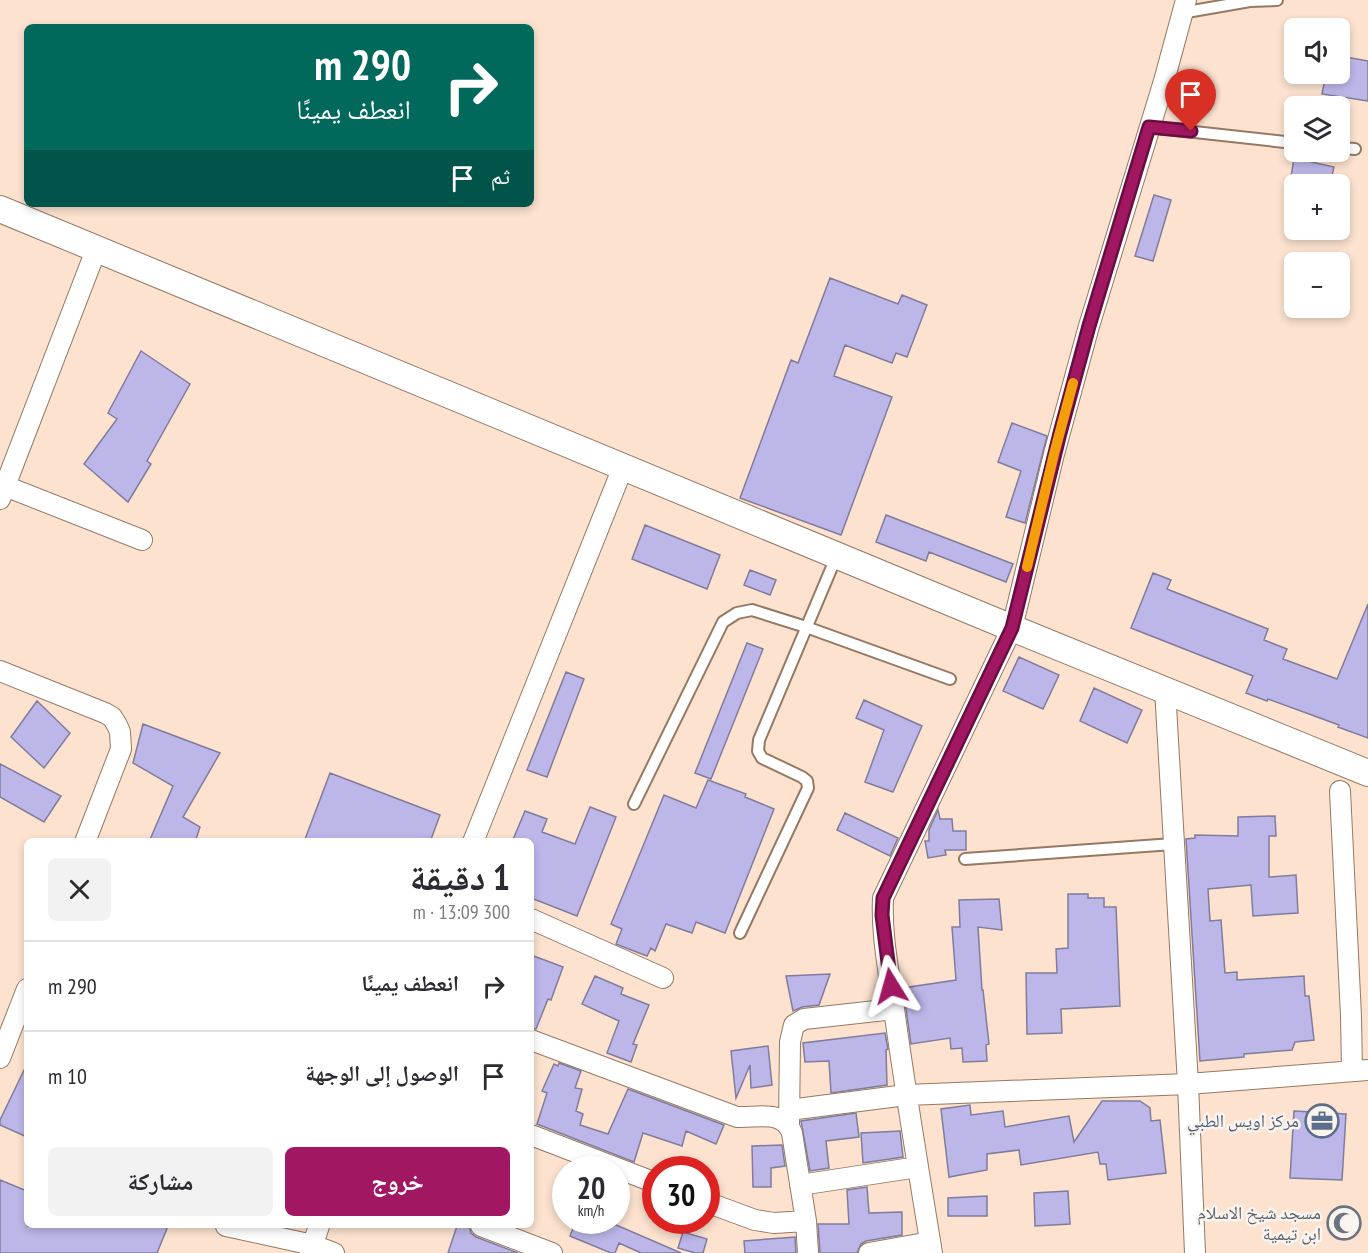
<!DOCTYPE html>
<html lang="ar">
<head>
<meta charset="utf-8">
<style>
	:root { --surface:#fff; --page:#f2f2f3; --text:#2b2b33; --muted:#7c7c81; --line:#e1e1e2; --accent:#a11762 }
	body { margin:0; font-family:"PT Sans Narrow","Noto Naskh Arabic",sans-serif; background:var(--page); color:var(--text); direction:rtl; height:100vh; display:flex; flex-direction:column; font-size:22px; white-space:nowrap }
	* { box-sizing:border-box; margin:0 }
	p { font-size:20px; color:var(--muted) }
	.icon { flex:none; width:33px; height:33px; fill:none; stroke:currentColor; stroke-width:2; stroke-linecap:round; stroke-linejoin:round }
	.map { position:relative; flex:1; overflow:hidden; direction:ltr }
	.details { position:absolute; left:24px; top:838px; width:510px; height:390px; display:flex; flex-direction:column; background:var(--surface); border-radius:9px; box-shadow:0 3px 9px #0003; direction:rtl }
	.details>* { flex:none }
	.hud { position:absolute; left:24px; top:24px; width:510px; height:183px; border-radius:9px; box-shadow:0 3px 9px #0003; direction:rtl; background:#00695c; color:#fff; overflow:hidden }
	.buttons { position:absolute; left:1284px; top:18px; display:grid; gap:12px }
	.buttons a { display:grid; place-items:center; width:66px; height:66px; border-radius:9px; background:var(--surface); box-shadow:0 3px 9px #0003; font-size:30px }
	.speed { position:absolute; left:552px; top:1156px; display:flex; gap:12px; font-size:30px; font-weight:700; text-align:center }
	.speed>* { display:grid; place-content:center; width:78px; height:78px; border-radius:50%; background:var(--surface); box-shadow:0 3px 9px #0003; line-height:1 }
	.speed small { font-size:15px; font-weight:400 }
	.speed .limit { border:9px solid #d22; background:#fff; color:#111 }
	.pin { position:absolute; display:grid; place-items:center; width:51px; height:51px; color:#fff; margin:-62px -26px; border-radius:50% 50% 50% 0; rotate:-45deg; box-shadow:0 0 6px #0007 }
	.pin .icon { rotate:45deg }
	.me { position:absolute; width:66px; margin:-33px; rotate:352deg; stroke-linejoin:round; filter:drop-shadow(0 0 4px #0008) }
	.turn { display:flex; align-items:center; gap:21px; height:126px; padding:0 24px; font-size:27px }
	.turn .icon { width:78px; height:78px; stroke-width:2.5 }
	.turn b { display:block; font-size:42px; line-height:51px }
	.then { display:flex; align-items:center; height:57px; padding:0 24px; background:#0003; gap:12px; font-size:22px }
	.round { display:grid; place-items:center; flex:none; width:63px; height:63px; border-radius:9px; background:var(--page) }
	.headline { display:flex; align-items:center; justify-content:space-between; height:102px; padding:0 24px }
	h1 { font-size:36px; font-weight:800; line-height:45px }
	.primary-button { display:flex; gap:12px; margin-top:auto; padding:12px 24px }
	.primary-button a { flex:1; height:69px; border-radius:9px; background:var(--accent); color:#fff; font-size:24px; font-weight:800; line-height:69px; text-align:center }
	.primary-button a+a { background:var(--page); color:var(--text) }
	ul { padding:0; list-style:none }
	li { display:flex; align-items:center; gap:18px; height:90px; padding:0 24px; border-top:2px solid var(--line) }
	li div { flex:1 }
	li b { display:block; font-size:22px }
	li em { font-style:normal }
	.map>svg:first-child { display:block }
</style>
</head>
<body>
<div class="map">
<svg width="1368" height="1253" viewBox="0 0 1368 1253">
	<rect width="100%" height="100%" fill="#fce2cf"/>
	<path fill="#bdb7e9" stroke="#807c9c" stroke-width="1.5" d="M 1340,56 L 1368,61 L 1368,101 L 1322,94 L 1326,74 L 1340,74 Z
		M 1294,158 L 1334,167 L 1330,184 L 1290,184 Z
		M 1154,195 L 1171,200 L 1153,261 L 1135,256 Z
		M 830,278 L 898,304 L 902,295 L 927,305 L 907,357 L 896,353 L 892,363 L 845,345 L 834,376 L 892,397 L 841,535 L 740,498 L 791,360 L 798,363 Z
		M 141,351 L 190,384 L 147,461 L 151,464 L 128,502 L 84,464 L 117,419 L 108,413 Z
		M 1012,423 L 1047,436 L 1025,523 L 1006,517 L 1021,471 L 998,462 Z
		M 886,515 L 1013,564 L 1006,582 L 929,552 L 926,561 L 876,542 Z
		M 645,525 L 720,555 L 707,589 L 632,559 Z
		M 750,570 L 776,580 L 770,595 L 744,585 Z
		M 1153,573 L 1171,580 L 1167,589 L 1268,629 L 1264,640 L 1287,649 L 1283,659 L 1337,679 L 1368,604 L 1368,738 L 1338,727 L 1339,725 L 1268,699 L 1267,701 L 1246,693 L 1253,676 L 1131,628 Z
		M 747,643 L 763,649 L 711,779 L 695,773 Z
		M 1019,657 L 1059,675 L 1043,709 L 1003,691 Z
		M 566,672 L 584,679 L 547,777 L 527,770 Z
		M 1094,688 L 1142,710 L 1127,743 L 1080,721 Z
		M 864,700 L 922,726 L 893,792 L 865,782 L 884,730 L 856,718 Z
		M 37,701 L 70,733 L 44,768 L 11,737 Z
		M 143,724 L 220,753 L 183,817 L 200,827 L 195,842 L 149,842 L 173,786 L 133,763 Z
		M 0,764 L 61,796 L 44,822 L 0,797 Z
		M 330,773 L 440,815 L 430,842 L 304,842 Z
		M 708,780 L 746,794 L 745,797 L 774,809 L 725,933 L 696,922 L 692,933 L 666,924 L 655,951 L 651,948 L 647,956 L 616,944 L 622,929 L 611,924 L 664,795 L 696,808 Z
		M 590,807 L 616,817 L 577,916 L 531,898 L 531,842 L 512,842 L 525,811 L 547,819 L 542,832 L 575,844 Z
		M 938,810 L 940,819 L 952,819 L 953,831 L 966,831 L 966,850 L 945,850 L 946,855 L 928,858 L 925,841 L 929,841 L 929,830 Z
		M 845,813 L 898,838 L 890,856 L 837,830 Z
		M 1275,816 L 1276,836 L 1269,836 L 1269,877 L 1296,875 L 1298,913 L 1253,916 L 1251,885 L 1208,889 L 1210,921 L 1221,920 L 1225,973 L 1237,972 L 1237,980 L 1304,976 L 1305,996 L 1309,996 L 1314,1040 L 1295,1042 L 1292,1050 L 1244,1054 L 1244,1057 L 1200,1061 L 1186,839 L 1195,838 L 1195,835 L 1238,836 L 1238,817 Z
		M 1068,894 L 1088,894 L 1088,898 L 1104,898 L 1104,907 L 1116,907 L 1120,1006 L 1061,1009 L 1062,1033 L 1027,1034 L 1026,973 L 1057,973 L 1056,949 L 1068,948 Z
		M 999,899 L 1002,930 L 978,927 L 982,990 L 983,990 L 989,1044 L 986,1045 L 987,1061 L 963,1062 L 962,1048 L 951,1049 L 950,1038 L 911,1044 L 903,988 L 956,980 L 952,927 L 960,927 L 959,900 Z
		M 531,955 L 563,967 L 551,1000 L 548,999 L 536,1029 L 531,1028 Z
		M 830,974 L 819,1005 L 802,1007 L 793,1011 L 786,976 Z
		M 595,976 L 623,988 L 621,994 L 649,1005 L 633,1044 L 637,1045 L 631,1062 L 607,1053 L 619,1021 L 582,1004 Z
		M 885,1033 L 888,1049 L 886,1050 L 887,1085 L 831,1093 L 829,1061 L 805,1062 L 803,1043 Z
		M 768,1046 L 772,1085 L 751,1088 L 750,1065 L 736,1098 L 731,1051 Z
		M 559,1063 L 581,1071 L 575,1088 L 582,1089 L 576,1111 L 583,1114 L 580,1125 L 608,1134 L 628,1089 L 724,1125 L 716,1144 L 686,1131 L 682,1146 L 643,1133 L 634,1162 L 537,1124 L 547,1093 L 542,1091 L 554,1064 L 558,1066 Z
		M 27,1064 L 27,1137 L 0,1125 L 0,1120 Z
		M 1102,1101 L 1140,1101 L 1150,1108 L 1151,1121 L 1160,1120 L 1166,1173 L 1108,1180 L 1106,1164 L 1100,1164 L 1098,1152 L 1021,1165 L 1019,1150 L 987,1154 L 987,1170 L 949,1177 L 941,1109 L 970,1105 L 971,1115 L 1003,1111 L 1005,1127 L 1069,1116 L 1074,1142 Z
		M 1294,1111 L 1346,1114 L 1342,1180 L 1290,1178 Z
		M 856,1113 L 859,1137 L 826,1141 L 829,1168 L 810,1171 L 801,1121 Z
		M 900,1131 L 903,1157 L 863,1163 L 861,1133 Z
		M 782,1145 L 785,1166 L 771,1168 L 771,1187 L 753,1187 L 752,1146 Z
		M 0,1180 L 27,1191 L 27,1226 L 168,1226 L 157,1253 L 0,1253 Z
		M 867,1187 L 869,1213 L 902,1212 L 902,1235 L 866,1241 L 861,1244 L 857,1253 L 820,1253 L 818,1224 L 849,1224 L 847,1190 Z
		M 1068,1191 L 1070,1224 L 1035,1226 L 1034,1193 Z
		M 987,1196 L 987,1216 L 948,1216 L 948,1198 Z
		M 576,1221 L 607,1221 L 681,1253 L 641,1253 L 619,1243 L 615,1253 L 611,1253 L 570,1236 Z
		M 457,1226 L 469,1226 L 471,1233 L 476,1237 L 518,1253 L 448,1253 Z
		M 683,1232 L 707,1239 L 703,1253 L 695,1253 L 678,1248 Z
		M 795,1237 L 796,1253 L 745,1253 L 744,1241 Z"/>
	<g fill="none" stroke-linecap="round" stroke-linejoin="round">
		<defs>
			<path id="service" d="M 1181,13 L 1250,1 L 1277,0
				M 1149,127 L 1294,143
				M 1340,148 L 1355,149
				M 634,804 L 723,622 L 737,613 L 752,610 L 806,627 L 950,679
				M 965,859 L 1173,844
				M 740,933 L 808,788 L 807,781 L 802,777 L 762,758 L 758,751 L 759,740 L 837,555"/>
			<path id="minor" d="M 5,486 L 142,540
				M 0,499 L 96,250
				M 0,671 L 105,713 L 112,717 L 117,725 L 120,732 L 121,749 L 85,842
				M 1165,689 L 1188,1084 L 1195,1253
				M 1340,791 L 1351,1016 L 1352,1070
				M 473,842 L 623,467
				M 531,919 L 663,978
				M 531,1040 L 737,1117 C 758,1118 783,1109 792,1133 L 806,1221 L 774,1223 L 755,1220 L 706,1202
				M 0,1058 L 27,989
				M 789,1110 L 906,1095 L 1188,1084 L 1368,1070
				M 789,1123 L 790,1042 L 794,1025 L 804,1019 L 894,1009
				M 531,1135 L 656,1183
				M 800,1185 L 918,1167
				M 806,1221 L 808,1253
				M 226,1226 L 313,1245 L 334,1253
				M 481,1226 L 552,1253
				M 310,1253 L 319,1226
				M 869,1253 L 930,1242
				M 932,1253 C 919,1174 906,1095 895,1016 C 890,977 881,937 883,898 L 1012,628 L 1054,454 L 1089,326 L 1164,81 L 1186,0"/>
			<path id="tertiary" d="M 0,209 L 1012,628 L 1368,773"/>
		</defs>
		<use href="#service" stroke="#967963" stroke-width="14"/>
		<use href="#minor" stroke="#967963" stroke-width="22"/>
		<use href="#tertiary" stroke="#967963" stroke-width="28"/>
		<use href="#service" stroke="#fff" stroke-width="10"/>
		<use href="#minor" stroke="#fff" stroke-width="20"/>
		<use href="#tertiary" stroke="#fff" stroke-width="26"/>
	</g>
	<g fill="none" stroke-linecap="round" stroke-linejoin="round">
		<defs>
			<path id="route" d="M 891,986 L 882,915 L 883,898 L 1012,628 L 1060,433 L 1089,326 L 1149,127 L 1191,131"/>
		</defs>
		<use href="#route" stroke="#690f40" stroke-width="15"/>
		<use href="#route" stroke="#a11762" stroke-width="10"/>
		<path stroke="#f59e0b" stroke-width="10" d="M 1027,567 L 1054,454 L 1073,383"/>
	</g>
	<defs>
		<symbol id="office-ring" viewBox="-11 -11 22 22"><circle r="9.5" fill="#faf4ef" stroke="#5c6f8a" stroke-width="1.5"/><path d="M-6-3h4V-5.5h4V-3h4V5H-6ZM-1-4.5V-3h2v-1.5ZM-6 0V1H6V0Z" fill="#5c6f8a"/></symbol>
		<symbol id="mosque-ring" viewBox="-11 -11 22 22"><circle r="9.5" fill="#faf4ef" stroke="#6b7280" stroke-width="1.5"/><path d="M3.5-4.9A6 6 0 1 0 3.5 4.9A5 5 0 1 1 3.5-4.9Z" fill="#6b7280"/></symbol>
	</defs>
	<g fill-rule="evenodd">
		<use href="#office-ring" x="1303" y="1102" width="38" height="38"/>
		<use href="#mosque-ring" x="1325" y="1204" width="38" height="38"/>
	</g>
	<g text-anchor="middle" stroke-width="5" stroke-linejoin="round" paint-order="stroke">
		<g font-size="18" fill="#4e5e75" stroke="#faf4ef" text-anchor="end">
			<text x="1299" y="1127">مركز اويس الطبي</text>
		</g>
		<g font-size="18" fill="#5b616d" stroke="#faf4ef" text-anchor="end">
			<text x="1321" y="1219">مسجد شيخ الاسلام<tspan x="1321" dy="21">ابن تيمية</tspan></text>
		</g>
	</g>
</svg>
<div class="buttons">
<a><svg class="icon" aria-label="sound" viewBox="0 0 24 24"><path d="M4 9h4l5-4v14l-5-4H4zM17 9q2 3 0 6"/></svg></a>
<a><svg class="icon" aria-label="layers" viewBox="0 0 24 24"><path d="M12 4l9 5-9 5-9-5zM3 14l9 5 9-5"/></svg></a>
<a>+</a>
<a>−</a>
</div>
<div class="speed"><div>20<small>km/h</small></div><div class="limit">30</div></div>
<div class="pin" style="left:1191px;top:131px;background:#d93025"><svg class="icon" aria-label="arrive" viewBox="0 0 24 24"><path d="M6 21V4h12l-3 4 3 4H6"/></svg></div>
<svg class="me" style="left:891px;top:986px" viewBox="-20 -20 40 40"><path d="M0-17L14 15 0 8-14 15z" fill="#a11762" stroke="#fff" stroke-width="4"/></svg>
<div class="hud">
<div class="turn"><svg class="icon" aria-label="right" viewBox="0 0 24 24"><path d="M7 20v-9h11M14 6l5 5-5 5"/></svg><div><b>290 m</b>انعطف يمينًا</div></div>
<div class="then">ثم<svg class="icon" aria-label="arrive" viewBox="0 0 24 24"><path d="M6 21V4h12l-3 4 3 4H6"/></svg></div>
</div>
<section class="details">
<div class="headline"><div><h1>1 دقيقة</h1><p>300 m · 13:09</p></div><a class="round"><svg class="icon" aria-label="close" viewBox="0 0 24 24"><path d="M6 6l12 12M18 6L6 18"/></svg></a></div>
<ul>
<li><svg class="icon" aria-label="right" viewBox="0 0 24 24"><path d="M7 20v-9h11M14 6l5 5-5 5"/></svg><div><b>انعطف يمينًا</b></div><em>290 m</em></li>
<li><svg class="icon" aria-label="arrive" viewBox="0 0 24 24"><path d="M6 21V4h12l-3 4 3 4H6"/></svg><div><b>الوصول إلى الوجهة</b></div><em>10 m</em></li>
</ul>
<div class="primary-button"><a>خروج</a><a>مشاركة</a></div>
</section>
</div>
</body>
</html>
